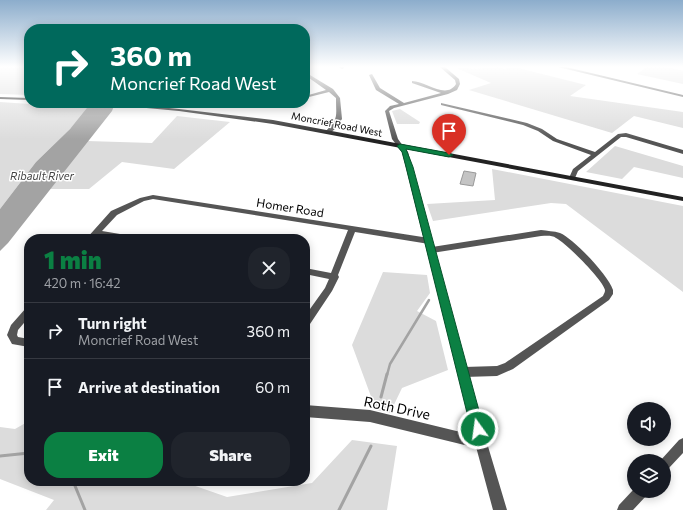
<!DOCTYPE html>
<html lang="en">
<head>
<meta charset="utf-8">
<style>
	:root { --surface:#171b24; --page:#20242c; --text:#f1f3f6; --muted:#9ea1a6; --line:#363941; --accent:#0b8043 }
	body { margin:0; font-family:Commissioner,sans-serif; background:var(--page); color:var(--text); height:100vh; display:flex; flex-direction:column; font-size:15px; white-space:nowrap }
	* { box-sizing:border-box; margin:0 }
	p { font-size:13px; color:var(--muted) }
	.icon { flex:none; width:22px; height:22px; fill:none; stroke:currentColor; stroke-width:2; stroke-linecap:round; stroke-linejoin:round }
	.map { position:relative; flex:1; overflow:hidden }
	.side { position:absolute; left:24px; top:234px; width:286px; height:252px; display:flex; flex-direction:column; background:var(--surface); border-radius:16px; box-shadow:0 2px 10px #0003 }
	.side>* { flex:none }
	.banner { position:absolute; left:24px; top:24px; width:286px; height:84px; border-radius:16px; box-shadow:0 2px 10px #0003; background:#00695c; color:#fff; overflow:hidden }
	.tools { position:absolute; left:627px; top:402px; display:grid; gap:8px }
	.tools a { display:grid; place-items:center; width:44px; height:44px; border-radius:50%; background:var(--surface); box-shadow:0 2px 10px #0003; font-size:20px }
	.pin { position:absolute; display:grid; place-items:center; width:34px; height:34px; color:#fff; margin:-41px -17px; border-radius:50% 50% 50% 0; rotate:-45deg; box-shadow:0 0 4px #0007 }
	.pin .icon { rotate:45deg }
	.me { position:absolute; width:44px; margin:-22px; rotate:346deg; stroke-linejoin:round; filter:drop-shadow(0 0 3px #0008) }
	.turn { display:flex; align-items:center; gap:14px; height:84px; padding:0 20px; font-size:18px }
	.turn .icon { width:52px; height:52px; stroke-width:2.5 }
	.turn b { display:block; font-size:28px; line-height:34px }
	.round { display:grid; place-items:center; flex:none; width:42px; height:42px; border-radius:16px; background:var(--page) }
	.summary { display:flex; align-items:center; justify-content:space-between; height:68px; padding:0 20px }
	h1 { font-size:24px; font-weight:800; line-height:30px; color:var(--accent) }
	.cta { display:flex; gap:8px; margin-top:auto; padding:8px 20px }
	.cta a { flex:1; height:46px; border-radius:16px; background:var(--accent); color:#fff; font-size:16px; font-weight:800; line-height:46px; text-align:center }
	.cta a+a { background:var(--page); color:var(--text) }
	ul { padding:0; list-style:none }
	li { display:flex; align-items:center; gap:12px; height:56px; padding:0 20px; border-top:1px solid var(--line) }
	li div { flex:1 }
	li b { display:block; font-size:15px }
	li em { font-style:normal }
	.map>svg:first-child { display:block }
</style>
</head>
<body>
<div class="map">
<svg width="683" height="510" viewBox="0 0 683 510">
	<rect width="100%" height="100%" fill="#fff"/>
	<path fill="#dcdcdc" d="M 0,67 L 29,67 L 29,95 L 0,94 Z
		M 454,67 L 475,69 L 499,67 L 504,69 L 514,67 L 586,85 L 570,96 L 683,112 L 683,128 L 634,116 L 612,133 L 469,90 L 491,83 Z
		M 647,67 L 667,67 L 683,71 L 683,84 L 637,74 Z
		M 0,102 L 89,108 L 70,129 L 36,162 L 0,209 Z
		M 400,109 L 420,122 L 419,124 L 397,124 L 392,111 Z
		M 177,116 L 230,122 L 174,169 L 122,162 L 89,189 L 50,189 L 87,141 L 152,143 Z
		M 615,146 L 683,166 L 683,178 L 634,167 L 622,179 L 586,172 Z
		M 492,169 L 683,206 L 683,292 L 566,204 L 551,203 L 433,221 L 427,204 L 495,200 Z
		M 383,272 L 427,275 L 430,293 L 417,311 L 436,321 L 448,370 L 402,388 L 390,413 L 376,410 L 352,345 Z
		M 29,421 L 29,481 L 181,481 L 227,497 L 312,483 L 352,440 L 397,446 L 387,510 L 46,510 L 54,500 L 0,479 L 0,427 L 15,429 Z"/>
	<path fill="#a3a3a3" d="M 91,103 L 115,103 L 112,111 L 8,243 L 0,251 L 0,209 L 36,162 L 70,129 Z"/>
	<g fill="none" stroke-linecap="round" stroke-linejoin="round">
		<path stroke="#a3a3a3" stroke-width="2.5" d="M 387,375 L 390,364 L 429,300"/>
		<path stroke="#a3a3a3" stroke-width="3" d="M 381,397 L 387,374
			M 0,456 L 29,453
			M 73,481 L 85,510
			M 339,510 L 371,446"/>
	</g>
	<path fill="#c4c4c4" stroke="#999" d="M 464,171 L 476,173 L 473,186 L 460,184 Z"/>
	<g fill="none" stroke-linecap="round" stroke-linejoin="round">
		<path fill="#555" fill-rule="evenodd" d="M 339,67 L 344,67 L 344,68 L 342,69 Z
			M 440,67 L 445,67 L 459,79 L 460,84 L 457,90 L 448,94 L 394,108 L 389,111 L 398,139 L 403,146 L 398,147 L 392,139 L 385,111 L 390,106 L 399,104 L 376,90 L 369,75 L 372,74 L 380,88 L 404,103 L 441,93 L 412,83 L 412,81 C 426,81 446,100 456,84 L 455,80 Z
			M 558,67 L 566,67 L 683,95 L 683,97 Z
			M 305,72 L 333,89 L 340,98 L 342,119 L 335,129 L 330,133 L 325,132 C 339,118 336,117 336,98 L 329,92 L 305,98 L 305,96 L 326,90 L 305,75 Z
			M 142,103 L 147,103 L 144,107 L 140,107 L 140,106 Z
			M 441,103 L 527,123 L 542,129 L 557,139 L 595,152 L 618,134 L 626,133 L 683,150 L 683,154 L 626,137 L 621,137 L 578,171 L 575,178 L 572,180 L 569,178 L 573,169 L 591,155 L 553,141 L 538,131 L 523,125 L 441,105 Z
			M 153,195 L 429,238 L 433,241 L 429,244 L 355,232 L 338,275 L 339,277 L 332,291 L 308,327 L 305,328 L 305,316 L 325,288 L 329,279 L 305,274 L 305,268 L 331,273 L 348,230 L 153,199 L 144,201 L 117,215 L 102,231 L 132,236 L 136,239 L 119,239 L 98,235 L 94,239 L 86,239 L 111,211 L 140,198 Z
			M 541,230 C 547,231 554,231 560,233 C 574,239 608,275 613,290 L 613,294 L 609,300 L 513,369 L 497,376 L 464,377 L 460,375 L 459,372 L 460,369 L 464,367 L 497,366 L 505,363 L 603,296 C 604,293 605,293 605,290 C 603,280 566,243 556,238 C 552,235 546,236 541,236 L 432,253 L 428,250 L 432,247 Z
			M 29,307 L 29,317 L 18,330 L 17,335 L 18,337 L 29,339 L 29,347 L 12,344 L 7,335 L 11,325 L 26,308 Z
			M 305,405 L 370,410 L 481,437 L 485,439 L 487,443 L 485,447 L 481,449 L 370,422 L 305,417 Z
			M 683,438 L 683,453 L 668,469 L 664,471 L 664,461 L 660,461 L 679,440 Z
			M 634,489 L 634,491 L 648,491 L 646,496 L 633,510 L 617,510 L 619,505 Z"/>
		<path fill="#555" fill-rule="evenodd" d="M 398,145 L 402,145 L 408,152 L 487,443 L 507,510 L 493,510 L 475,443 L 402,152 L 397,146 Z"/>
		<path fill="#222" fill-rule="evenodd" d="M 0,97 L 29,98 L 29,100 L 0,99 Z
			M 101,103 L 119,103 L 179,109 L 273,120 L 683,197 L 683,201 L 273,124 L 179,111 L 103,104 Z"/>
	</g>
	<linearGradient id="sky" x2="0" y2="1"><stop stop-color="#8cadcc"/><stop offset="0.48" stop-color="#fff"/><stop offset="1" stop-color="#fff" stop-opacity="0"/></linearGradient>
	<rect width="683" height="139" fill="url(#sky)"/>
	<path fill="#0b8043" stroke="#07532c" d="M 400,144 L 449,153 L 453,155 L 449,157 L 406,149 L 413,167 L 484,429 L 482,434 L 478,436 L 473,434 L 471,429 L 406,167 L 402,152 L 397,146 Z"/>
	<g text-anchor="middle" stroke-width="3" stroke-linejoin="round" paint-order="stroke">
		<g font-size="10" fill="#000" stroke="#fff">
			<text transform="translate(337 124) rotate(11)" y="4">Moncrief Road West</text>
		</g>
		<g font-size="11" font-style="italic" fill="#444" stroke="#fff">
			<text x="42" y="180">Ribault River</text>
		</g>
		<g font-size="12" fill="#000" stroke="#fff">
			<text transform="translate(290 208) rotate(9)" y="4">Homer Road</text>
		</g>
		<g font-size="14" fill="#000" stroke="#fff">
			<text transform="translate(397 408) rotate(12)" y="5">Roth Drive</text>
		</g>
	</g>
</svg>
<div class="tools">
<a><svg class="icon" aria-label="sound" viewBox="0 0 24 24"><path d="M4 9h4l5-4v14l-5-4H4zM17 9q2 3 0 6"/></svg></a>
<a><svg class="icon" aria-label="layers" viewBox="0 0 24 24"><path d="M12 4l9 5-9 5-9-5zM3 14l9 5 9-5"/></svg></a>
</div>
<div class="pin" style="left:449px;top:155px;background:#d93025"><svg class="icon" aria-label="arrive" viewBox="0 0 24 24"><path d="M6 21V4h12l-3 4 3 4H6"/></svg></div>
<svg class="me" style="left:478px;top:429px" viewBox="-20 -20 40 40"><circle r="17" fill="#0b8043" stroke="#fff" stroke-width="3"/><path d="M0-11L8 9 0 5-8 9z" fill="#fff"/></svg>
<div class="banner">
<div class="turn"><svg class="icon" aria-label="right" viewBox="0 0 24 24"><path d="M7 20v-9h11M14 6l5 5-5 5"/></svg><div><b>360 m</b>Moncrief Road West</div></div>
</div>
<section class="side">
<div class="summary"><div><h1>1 min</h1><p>420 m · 16:42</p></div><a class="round"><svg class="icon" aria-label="close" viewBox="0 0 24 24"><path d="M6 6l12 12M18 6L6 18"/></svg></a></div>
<ul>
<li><svg class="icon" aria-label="right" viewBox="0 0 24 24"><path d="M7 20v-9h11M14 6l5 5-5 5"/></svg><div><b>Turn right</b><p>Moncrief Road West</p></div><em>360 m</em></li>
<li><svg class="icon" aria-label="arrive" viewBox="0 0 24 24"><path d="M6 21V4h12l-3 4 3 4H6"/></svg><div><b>Arrive at destination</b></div><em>60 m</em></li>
</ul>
<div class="cta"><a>Exit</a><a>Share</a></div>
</section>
</div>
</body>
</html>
